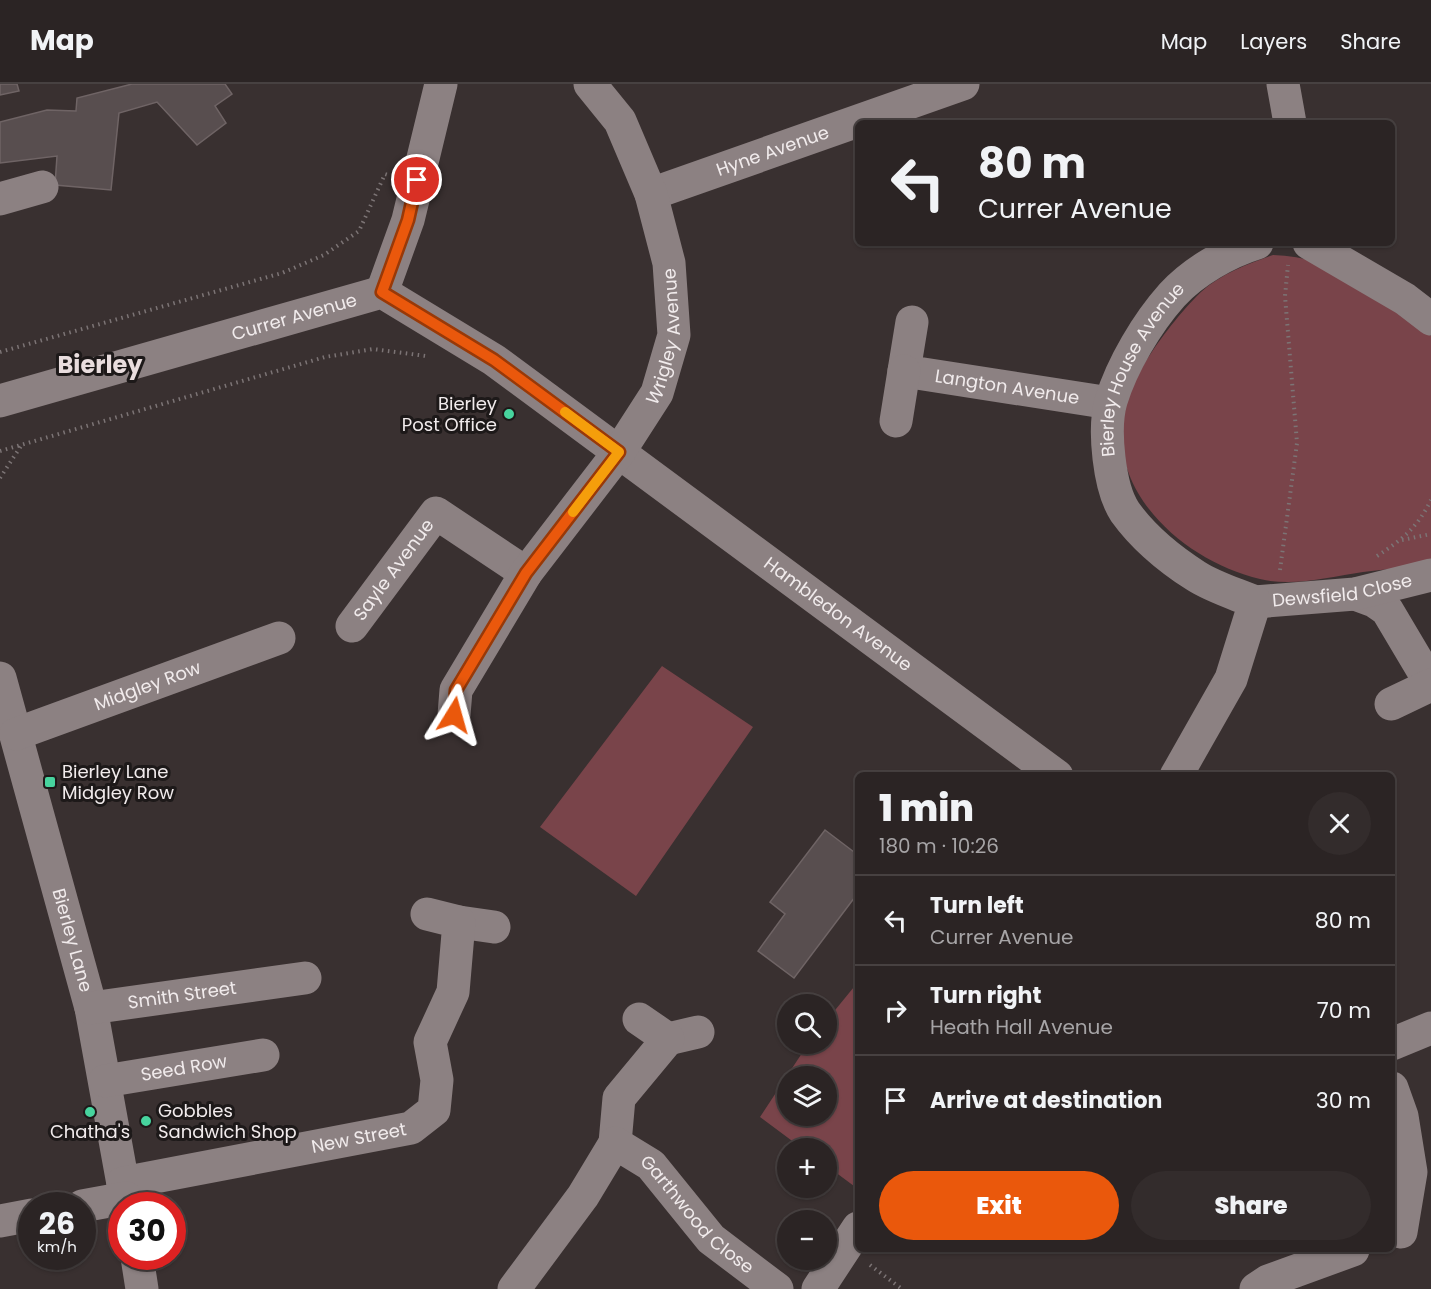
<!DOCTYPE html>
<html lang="en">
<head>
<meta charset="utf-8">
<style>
	:root { --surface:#2b2424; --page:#332c2c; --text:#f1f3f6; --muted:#a6a4a6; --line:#474141; --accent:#ea580c }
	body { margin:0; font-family:Poppins,sans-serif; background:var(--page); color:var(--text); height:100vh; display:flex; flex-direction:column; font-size:22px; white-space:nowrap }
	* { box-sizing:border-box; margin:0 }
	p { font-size:20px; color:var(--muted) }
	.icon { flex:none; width:33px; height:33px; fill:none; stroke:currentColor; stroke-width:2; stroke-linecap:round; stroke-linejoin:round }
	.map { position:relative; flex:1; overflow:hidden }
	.panel { position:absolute; left:855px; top:688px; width:540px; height:480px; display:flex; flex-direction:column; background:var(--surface); border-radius:9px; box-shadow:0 2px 4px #0004,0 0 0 2px var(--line) }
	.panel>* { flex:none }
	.banner { position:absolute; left:855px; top:36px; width:540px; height:126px; border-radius:9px; box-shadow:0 2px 4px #0004,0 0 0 2px var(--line); background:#2b2424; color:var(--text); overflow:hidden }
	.buttons { position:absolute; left:777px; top:910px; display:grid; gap:12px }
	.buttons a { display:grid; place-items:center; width:60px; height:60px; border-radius:50%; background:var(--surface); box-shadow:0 2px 4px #0004,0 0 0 2px var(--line); font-size:30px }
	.speed { position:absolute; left:18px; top:1108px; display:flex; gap:12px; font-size:30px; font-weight:700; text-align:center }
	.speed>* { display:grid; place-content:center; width:78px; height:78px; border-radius:50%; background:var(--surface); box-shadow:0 2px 4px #0004,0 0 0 2px var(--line); line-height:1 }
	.speed small { font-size:15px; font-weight:400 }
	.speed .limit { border:9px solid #d22; background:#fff; color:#111 }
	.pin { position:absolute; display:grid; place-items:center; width:51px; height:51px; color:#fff; margin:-26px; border:3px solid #fff; border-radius:50%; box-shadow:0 2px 6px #0007 }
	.me { position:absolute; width:66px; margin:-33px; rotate:8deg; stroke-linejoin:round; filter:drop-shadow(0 0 4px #0008) }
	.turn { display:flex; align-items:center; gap:21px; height:126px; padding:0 24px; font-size:27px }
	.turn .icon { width:78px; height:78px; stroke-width:2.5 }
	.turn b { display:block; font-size:42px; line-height:51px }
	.round { display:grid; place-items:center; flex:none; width:63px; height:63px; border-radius:32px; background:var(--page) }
	.summary { display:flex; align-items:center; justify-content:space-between; height:102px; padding:0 24px }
	h1 { font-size:36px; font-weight:800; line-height:45px }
	.cta { display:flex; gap:12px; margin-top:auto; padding:12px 24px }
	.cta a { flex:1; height:69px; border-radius:36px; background:var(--accent); color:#fff; font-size:24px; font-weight:800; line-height:69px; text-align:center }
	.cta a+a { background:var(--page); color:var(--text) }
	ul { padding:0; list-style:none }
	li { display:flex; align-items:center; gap:18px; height:90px; padding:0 24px; border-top:2px solid var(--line) }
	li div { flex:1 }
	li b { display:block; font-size:22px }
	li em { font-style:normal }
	header { display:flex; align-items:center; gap:36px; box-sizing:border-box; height:84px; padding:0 30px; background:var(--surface); border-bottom:2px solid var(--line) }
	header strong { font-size:28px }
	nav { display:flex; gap:33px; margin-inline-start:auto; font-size:21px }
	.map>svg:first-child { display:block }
</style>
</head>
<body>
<header>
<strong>Map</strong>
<nav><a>Map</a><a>Layers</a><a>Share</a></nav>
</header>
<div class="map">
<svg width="1431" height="1205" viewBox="0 0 1431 1205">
	<rect width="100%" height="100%" fill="#393030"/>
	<path fill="#79444a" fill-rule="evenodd" d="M 1273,171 C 1336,173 1388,209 1431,252 L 1431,479 C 1409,484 1386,485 1363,488 C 1330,493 1293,503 1260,495 C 1188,478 1112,414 1122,334 C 1126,296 1174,234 1201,208 C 1221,190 1248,180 1273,171 Z
		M 662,582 L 753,643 L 636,812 L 540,743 Z
		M 858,898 L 858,1105 L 827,1082 L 826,1065 L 803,1065 L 760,1033 L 808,960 L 826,960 L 827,936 ZM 788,993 L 826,993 L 826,1032 L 788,1032 Z"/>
	<path fill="#584e4f" stroke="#6f6465" stroke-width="1.5" d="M 0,0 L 17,0 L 19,7 L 0,11 Z
		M 132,0 L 225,0 L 232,10 L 215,22 L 226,39 L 197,61 L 157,18 L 119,29 L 111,106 L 55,101 L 57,72 L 0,79 L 0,38 L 47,26 L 76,27 L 77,14 Z
		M 825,746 L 858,771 L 858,809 L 794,894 L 758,867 L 785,830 L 770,818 Z"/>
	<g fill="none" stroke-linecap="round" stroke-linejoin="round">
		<path stroke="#7c7475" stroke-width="4" stroke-dasharray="1.5 4.5" stroke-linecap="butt" d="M 0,268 L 282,189 L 324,171 L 359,147 L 385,90 L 388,91
			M 0,367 L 325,273 L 373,265 L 426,272
			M 0,394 L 21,362
			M 1402,456 L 1431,450
			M 1377,472 C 1403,455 1417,444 1431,416
			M 1280,486 L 1297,359 L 1285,212 L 1288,181
			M 870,1181 L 902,1205"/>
		<g stroke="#8c8182" stroke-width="33">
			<path d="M 1283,0 L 1290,39"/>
			<path id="s1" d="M 651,110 L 963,0"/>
			<path d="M 0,115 L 42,103"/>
			<path d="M 1309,159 L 1405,215 L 1431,235"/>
			<path d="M 382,208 L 408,136 L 441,0"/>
			<path id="s2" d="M 912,238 L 904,287 L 1110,319"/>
			<path id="s3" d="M 0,317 L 382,208 L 494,276 L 1057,692"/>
			<path d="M 896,337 L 904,287"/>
			<path d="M 1355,510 L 1374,517 L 1387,526 L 1431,600"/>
			<path id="s4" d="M 1255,518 L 1355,510 L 1431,491"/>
			<path id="s5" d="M 352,542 L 436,429 L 526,489"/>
			<path id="s6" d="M 0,594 L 91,924 L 127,1122"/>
			<path d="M 1391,620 L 1431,601"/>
			<path id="s7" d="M 454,631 L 456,606 L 526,489 L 619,368 L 657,309 L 674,251 L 669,179 L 651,110 L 620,37 L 590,0"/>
			<path id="s8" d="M 16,650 L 279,554"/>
			<path id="s9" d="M 1176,692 L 1231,595 L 1255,518 C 1236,510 1213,503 1196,492 C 1171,476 1143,453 1125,428 C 1109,404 1103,345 1111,317 C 1122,281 1147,239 1172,211 C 1194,187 1228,168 1257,159"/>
			<path d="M 459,838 L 494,843"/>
			<path id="s10" d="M 91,924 L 305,894"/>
			<path d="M 668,955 L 698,948"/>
			<path d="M 1392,960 L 1431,944"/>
			<path id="s11" d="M 105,997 L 263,971"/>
			<path d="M 1392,1004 L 1402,1032 L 1411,1088 L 1401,1148"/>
			<path d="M 615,1059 L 619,1014 L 668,955 L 639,935"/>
			<path id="s12" d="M 123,1099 L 411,1044 L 434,1026 L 437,996 L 430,958 L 453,908 L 459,838 L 427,830"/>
			<path d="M 82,1122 L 126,1114"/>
			<path d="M 0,1137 L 32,1131"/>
			<path d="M 137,1173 L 142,1205"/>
			<path id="s13" d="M 514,1205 L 583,1112 L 615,1059 L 651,1081 L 711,1155 L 777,1205"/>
			<path d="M 818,1205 L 858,1144"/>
			<path d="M 1256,1205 L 1268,1197 L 1353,1166"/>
		</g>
	</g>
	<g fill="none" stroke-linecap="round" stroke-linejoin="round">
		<defs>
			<path id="route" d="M 417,96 L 408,136 L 382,208 L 494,276 L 619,368 L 526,489 L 456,606 L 454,631"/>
		</defs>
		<use href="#route" stroke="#983908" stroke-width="15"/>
		<use href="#route" stroke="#ea580c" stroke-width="10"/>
		<path stroke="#f59e0b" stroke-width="10" d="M 565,328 L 619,368 L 573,428"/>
	</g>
	<g fill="#47d49e" stroke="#1d1919" stroke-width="2">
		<circle cx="509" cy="330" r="6"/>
		<rect x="44" y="692" width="12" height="12" rx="3"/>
		<circle cx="90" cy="1028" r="6"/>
		<circle cx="146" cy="1037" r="6"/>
	</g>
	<g text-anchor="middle" stroke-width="6" stroke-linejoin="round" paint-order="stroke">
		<g font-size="18" fill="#f1ebec" stroke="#1d1919">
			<text dy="6" stroke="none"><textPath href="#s1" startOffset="129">Hyne Avenue</textPath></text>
			<text dy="6" stroke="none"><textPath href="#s3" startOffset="306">Currer Avenue</textPath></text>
			<text dy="6" stroke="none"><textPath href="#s7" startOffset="442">Wrigley Avenue</textPath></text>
			<text dy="6" stroke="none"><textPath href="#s9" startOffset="507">Bierley House Avenue</textPath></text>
			<text dy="6" stroke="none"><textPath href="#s2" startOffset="154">Langton Avenue</textPath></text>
			<text dy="6" stroke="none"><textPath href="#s5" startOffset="70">Sayle Avenue</textPath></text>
			<text dy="6" stroke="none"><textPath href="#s4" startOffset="88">Dewsfield Close</textPath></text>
			<text dy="6" stroke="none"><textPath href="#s3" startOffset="956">Hambledon Avenue</textPath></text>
			<text dy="6" stroke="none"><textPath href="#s8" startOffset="140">Midgley Row</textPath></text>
			<text dy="6" stroke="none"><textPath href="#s6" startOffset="272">Bierley Lane</textPath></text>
			<text dy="6" stroke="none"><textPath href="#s10" startOffset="92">Smith Street</textPath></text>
			<text dy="6" stroke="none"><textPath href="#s11" startOffset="80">Seed Row</textPath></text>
			<text dy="6" stroke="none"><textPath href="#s12" startOffset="240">New Street</textPath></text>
			<text dy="6" stroke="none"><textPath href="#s13" startOffset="288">Garthwood Close</textPath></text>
		</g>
		<g font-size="18" fill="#f1ebec" stroke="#1d1919" text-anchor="start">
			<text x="497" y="326" text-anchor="end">Bierley<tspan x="497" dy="21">Post Office</tspan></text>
			<text x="62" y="694">Bierley Lane<tspan x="62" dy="21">Midgley Row</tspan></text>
			<text x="158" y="1033">Gobbles<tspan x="158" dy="21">Sandwich Shop</tspan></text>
			<text x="90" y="1054" text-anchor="middle">Chatha's</text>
		</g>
		<g font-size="24" font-weight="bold" fill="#e9ddde" stroke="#1d1919">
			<text x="100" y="289">Bierley</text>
		</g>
	</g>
</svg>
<div class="buttons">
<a><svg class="icon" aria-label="search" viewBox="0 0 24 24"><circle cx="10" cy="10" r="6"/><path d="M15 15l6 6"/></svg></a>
<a><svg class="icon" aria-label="layers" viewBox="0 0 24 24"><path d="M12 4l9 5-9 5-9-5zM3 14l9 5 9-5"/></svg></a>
<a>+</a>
<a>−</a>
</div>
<div class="speed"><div>26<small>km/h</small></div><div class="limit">30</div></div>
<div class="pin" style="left:417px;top:96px;background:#d93025"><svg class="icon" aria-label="arrive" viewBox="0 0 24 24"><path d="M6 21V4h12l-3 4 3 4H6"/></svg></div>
<svg class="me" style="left:454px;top:631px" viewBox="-20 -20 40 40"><path d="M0-17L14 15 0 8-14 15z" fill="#ea580c" stroke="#fff" stroke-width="4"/></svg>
<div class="banner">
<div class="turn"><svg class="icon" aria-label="left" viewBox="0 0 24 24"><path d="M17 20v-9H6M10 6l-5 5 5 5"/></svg><div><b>80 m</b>Currer Avenue</div></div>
</div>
<section class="panel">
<div class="summary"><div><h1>1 min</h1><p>180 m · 10:26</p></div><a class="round"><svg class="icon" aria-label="close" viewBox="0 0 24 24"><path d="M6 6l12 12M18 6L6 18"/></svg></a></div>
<ul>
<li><svg class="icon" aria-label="left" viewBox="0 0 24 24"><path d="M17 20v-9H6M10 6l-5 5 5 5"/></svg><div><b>Turn left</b><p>Currer Avenue</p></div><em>80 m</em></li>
<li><svg class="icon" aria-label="right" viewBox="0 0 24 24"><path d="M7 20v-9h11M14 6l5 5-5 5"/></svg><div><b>Turn right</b><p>Heath Hall Avenue</p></div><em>70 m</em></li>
<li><svg class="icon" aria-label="arrive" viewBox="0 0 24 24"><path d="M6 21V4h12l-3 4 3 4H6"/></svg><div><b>Arrive at destination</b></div><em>30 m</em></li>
</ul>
<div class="cta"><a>Exit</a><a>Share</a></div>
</section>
</div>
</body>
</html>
